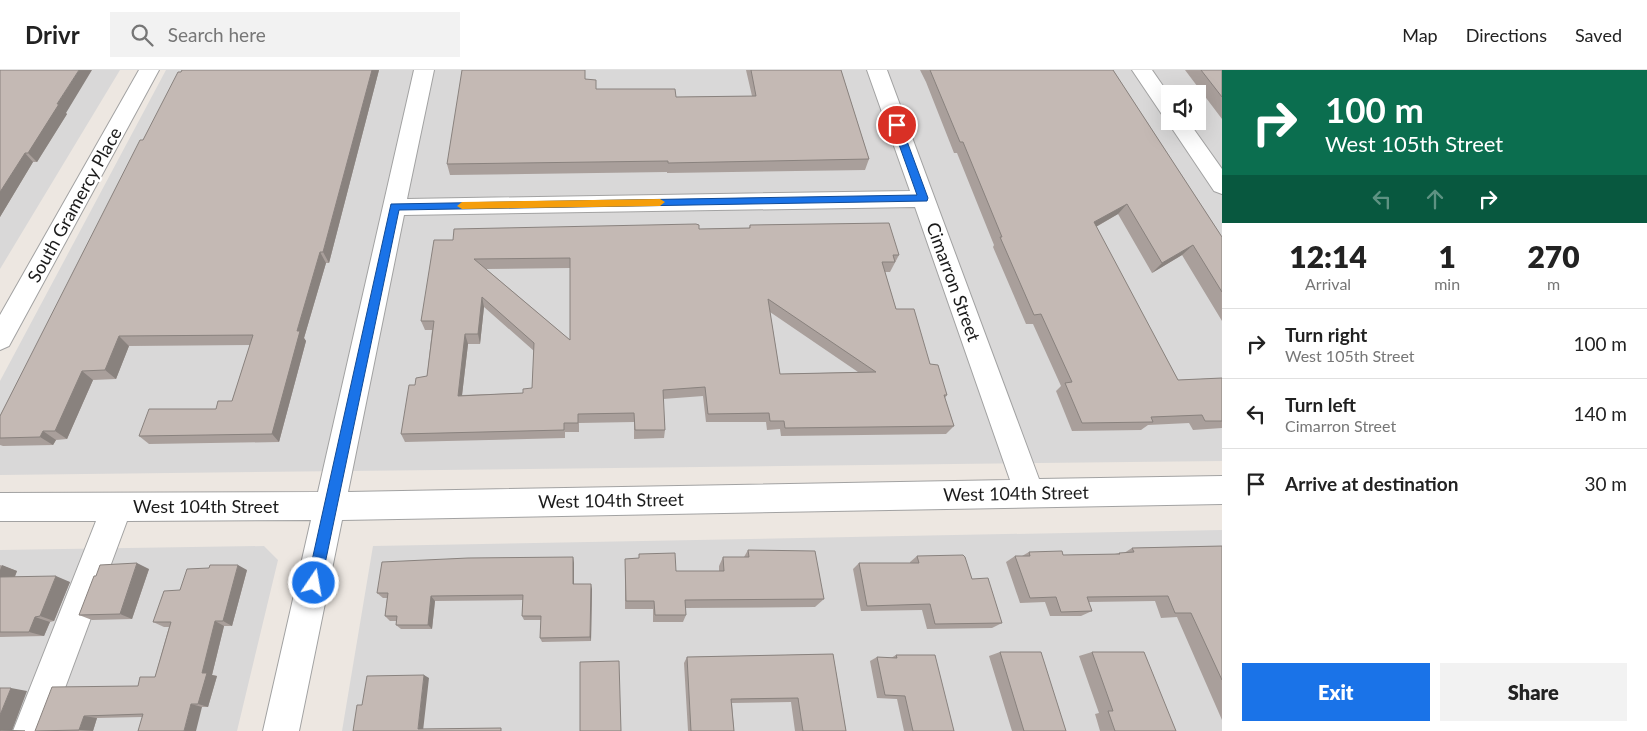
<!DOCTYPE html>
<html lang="en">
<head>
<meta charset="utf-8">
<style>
	:root { --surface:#fff; --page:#f2f2f2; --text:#222; --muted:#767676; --line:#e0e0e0; --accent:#1a73e8 }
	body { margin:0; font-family:Lato,sans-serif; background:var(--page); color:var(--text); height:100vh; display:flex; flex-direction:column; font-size:19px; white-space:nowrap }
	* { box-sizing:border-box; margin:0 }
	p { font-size:16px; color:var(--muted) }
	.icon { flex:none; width:28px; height:28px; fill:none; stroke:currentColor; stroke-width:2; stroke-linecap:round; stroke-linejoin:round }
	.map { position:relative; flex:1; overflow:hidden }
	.sheet { display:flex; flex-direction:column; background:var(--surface); width:425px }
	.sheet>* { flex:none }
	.guide { background:#0b6e4f; color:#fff; overflow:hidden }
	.fabs { position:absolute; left:1161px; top:15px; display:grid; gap:10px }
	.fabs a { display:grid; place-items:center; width:45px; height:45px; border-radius:0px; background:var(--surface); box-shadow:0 5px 20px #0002; font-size:25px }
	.pin { position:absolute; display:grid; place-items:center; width:42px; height:42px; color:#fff; margin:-21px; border:2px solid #fff; border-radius:50%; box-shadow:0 1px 5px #0007 }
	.me { position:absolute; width:55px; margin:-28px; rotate:12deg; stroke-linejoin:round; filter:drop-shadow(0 0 4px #0008) }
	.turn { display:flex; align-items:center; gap:18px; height:105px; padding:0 20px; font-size:22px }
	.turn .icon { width:65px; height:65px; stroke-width:2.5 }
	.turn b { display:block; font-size:35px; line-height:42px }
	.lanes { display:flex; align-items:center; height:48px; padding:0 20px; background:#0003; justify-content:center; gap:25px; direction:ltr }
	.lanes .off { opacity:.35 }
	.eta { display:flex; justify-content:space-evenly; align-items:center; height:85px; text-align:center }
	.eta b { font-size:30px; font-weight:800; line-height:35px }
	.action { display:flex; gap:10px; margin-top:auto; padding:10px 20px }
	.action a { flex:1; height:58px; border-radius:0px; background:var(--accent); color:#fff; font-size:20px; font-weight:800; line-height:58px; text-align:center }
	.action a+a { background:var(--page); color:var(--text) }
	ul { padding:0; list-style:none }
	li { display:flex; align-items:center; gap:15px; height:70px; padding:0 20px; border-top:1px solid var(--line) }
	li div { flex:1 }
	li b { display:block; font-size:19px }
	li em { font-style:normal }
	header { display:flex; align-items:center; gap:30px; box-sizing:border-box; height:70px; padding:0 25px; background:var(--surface); border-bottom:1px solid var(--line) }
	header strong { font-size:24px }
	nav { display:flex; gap:28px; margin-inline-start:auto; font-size:18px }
	.search { width:350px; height:45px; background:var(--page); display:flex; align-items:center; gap:12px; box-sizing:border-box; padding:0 18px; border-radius:0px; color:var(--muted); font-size:19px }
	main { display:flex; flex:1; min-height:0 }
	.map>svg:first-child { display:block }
</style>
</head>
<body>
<header>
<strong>Drivr</strong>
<div class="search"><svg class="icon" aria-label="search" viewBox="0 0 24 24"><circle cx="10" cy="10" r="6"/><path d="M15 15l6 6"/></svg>Search here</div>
<nav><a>Map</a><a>Directions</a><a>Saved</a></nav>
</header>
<main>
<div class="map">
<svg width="1222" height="661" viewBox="0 0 1222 661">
	<rect width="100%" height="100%" fill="#ede7e1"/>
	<path fill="#d9d8d8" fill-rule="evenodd" d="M 0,0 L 120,0 L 0,199 Z
		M 166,0 L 1222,0 L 1222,391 L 0,405 L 0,311 ZM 1170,24 L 1198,24 L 1198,51 L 1170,51 Z
		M 1222,460 L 1222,661 L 342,661 L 373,476 Z
		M 264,476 L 278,490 L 237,661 L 0,661 L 0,480 Z"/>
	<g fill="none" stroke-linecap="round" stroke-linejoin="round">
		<defs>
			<path id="minor" d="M 139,0 L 159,0 L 9,276 L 0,280 L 0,245 Z
				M 414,0 L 434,0 L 407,129 L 910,121 L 867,0 L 887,0 L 1039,409 L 1222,406 L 1222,434 L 342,450 L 299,661 L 263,661 L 311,450 L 127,451 L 49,661 L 13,661 L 96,451 L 0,451 L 0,423 L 318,422 ZM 915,137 L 1010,410 L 348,422 L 404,145 Z
				M 1132,0 L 1152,0 L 1170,26 L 1170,51 L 1188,51 L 1222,99 L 1222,124 L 1214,121 L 1167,51 L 1169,47 L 1163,46 Z"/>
		</defs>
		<use href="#minor" stroke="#a2a2a2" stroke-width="2"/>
		<use href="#minor" fill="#fff" fill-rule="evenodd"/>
	</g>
	<path fill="#a99f9b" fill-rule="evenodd" d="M 0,0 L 67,44 L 37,92 L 33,92 L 0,147 Z
		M 182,0 L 379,0 L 329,193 L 326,193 L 304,268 L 306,271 L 279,372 L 149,374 L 139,366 L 216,339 L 232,331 L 250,275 L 129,276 L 116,309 L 93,310 L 67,369 L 56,370 L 53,375 L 3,376 L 0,375 L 0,346 L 143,70 Z
		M 746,0 L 841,0 L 869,89 L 865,100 L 667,103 L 667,102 L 450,105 L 447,94 L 586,9 L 596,19 L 676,27 L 752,26 Z
		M 920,0 L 1113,0 L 1222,167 L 1222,251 L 1182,185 L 1152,203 L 1118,144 L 1096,157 L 1178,310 L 1222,308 L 1222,358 L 1193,360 L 1189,353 L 1148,355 L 1141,360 L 1072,361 L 1056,321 L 1061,316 L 1033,254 L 1026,254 L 993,177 L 994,175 L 957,83 L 954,83 L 926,12 Z
		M 1185,0 L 1222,0 L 1222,49 Z
		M 750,155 L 899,185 L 890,202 L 885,202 L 896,239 L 930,294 L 947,325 L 945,328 L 954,356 L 946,364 L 781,366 L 780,359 L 767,360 L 766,352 L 706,352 L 703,326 L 663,329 L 665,360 L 664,368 L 634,369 L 634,352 L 579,353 L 579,362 L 565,362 L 565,368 L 405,372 L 401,364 L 415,315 L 427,306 L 432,260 L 425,260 L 421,251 L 453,170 L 699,159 L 749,158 ZM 570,198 L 570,270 L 486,199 ZM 484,237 L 534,281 L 532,318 L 523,323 L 462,325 L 468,274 L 480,274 ZM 770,242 L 858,302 L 780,304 Z
		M 1222,476 L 1222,650 L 1177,547 L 1161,548 L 1155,531 L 1089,532 L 1092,541 L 1081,546 L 1050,546 L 1045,532 L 1020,533 L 1006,492 L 1015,486 L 1022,486 L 1029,482 L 1063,485 L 1115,484 L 1119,483 L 1124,483 L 1132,478 Z
		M 748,480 L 824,529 L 815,537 L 685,538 L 686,545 L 683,552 L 653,552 L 653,539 L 625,539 L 625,489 L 639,488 L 639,484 L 676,501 L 719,501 L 719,496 L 723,487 L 744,487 Z
		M 917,486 L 972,509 L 1002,553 L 992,558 L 927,559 L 922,540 L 861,541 L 853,499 L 859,493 L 910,493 L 910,492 Z
		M 573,487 L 574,514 L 592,519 L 591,571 L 542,572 L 540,568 L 541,550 L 524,550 L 522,546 L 523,530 L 435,531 L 432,559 L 401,559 L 396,555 L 396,551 L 390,551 L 385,546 L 387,528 L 383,528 L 377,523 Z
		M 0,495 L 17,501 L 15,507 L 70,512 L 54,551 L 50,552 L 44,566 L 0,567 Z
		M 149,499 L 132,549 L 92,550 L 79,545 L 96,506 Z
		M 247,500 L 232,556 L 224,556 L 212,605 L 217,606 L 208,637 L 202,637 L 142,647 L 97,648 L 93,661 L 35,661 L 138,616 L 155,607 L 169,557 L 164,557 L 153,552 L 180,520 Z
		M 1000,582 L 1066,661 L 1012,661 L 989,586 Z
		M 1092,582 L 1176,661 L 1100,661 L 1095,644 L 1099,643 L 1079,586 Z
		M 833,584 L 846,661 L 795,661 L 791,632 L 732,633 L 734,661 L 688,661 L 684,593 L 687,587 Z
		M 896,585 L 954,661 L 904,661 L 897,629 L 877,628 L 870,591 L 877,587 L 891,588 Z"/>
	<path fill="#89827e" d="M 79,0 L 92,0 L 66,43 L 67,44 L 37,92 L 28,83 L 57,34 Z
		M 372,0 L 379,0 L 329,193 L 323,182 Z
		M 25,83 L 33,92 L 0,147 L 0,122 Z
		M 1127,134 L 1118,144 L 1085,163 L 1094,152 Z
		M 1193,175 L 1182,185 L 1152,203 L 1162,193 Z
		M 320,182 L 326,193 L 304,268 L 306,271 L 279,372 L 272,364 L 297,261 Z
		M 482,227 L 484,237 L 480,274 L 478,264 Z
		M 465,264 L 468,274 L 461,334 L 458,326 Z
		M 119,266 L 129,276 L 116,309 L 105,300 Z
		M 82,301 L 93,310 L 67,369 L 55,361 Z
		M 43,361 L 56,370 L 53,375 L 40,367 Z
		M 573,487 L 574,493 L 574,519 L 573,514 Z
		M 137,493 L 149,499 L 132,549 L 120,544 Z
		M 2,495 L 17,501 L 12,513 L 0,509 L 0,500 Z
		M 238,495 L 247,500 L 232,556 L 223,551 Z
		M 56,506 L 70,512 L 54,551 L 40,546 Z
		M 591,514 L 592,519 L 591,571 L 590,567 Z
		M 431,526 L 435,531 L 432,559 L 428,555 Z
		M 35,547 L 50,552 L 44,566 L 29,562 Z
		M 215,551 L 224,556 L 212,605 L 217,606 L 208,637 L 198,634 L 202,603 Z
		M 424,605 L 429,608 L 423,661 L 418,659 Z
		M 11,618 L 27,621 L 12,661 L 0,661 L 0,645 Z
		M 191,634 L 202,637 L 196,661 L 184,661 Z
		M 84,646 L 97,648 L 93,661 L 79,660 Z"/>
	<path fill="#c4b9b4" stroke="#89827e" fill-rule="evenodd" d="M 0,0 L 79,0 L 57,34 L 59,34 L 28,83 L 25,83 L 0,122 Z
		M 182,0 L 372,0 L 323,182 L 320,182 L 297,261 L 300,261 L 272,364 L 139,366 L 149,339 L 216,339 L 218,331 L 232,331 L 253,265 L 119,266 L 105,300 L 82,301 L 55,361 L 43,361 L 40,367 L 0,368 L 0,346 L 140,70 L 143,70 L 178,2 L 181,2 Z
		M 462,0 L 585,0 L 585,9 L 596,10 L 596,19 L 675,19 L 676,27 L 756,26 L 751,0 L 841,0 L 869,89 L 668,93 L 668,91 L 447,94 Z
		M 930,0 L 1113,0 L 1222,167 L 1222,222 L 1193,175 L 1162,193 L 1127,134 L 1094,152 L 1178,310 L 1222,308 L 1222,351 L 1205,351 L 1202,345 L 1151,347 L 1153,352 L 1082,353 L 1065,313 L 1072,312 L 1041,244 L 1034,245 L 1000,167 L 1002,167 L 963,72 L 960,72 Z
		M 1201,0 L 1222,0 L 1222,27 Z
		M 889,153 L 899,185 L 893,185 L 895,192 L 882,192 L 896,239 L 914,239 L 930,294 L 938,295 L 947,325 L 944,325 L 954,356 L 785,358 L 784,351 L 770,351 L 769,343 L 708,344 L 705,317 L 663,320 L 665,360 L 635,360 L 634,343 L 578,344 L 578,353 L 564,353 L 564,360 L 401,364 L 409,315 L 415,315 L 416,308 L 427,306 L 434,251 L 421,251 L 434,170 L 453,170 L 454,159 L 696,154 L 699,155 L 699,159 L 750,158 L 750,155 ZM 570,188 L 570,270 L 474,189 ZM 482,227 L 534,273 L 532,318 L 523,319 L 523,323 L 458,326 L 465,264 L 478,264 ZM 768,229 L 876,302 L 780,304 Z
		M 1222,476 L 1222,610 L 1191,543 L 1175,543 L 1168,526 L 1087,527 L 1092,541 L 1061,542 L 1056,527 L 1030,528 L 1015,486 L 1030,486 L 1029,482 L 1062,481 L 1063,485 L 1120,484 L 1119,483 L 1134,482 L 1132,478 Z
		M 748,480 L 815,481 L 824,529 L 685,530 L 686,545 L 655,545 L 654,531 L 626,531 L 625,489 L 639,488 L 639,484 L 675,483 L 676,501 L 724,501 L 723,487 L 749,487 Z
		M 963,485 L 965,487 L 972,509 L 988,508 L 1002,553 L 935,554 L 930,534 L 867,536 L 859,493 L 919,493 L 917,486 Z
		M 573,487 L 573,514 L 591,514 L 590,567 L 540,568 L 541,546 L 522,546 L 523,525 L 431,526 L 428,555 L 396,555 L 397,546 L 385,546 L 388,523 L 377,523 L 382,492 L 468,488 Z
		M 137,493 L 120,544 L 79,545 L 94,506 L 96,506 L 100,495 Z
		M 210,495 L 238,495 L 223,551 L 215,551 L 202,603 L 207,603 L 198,634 L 191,634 L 184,661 L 138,661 L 143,644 L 84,646 L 79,660 L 35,661 L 52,617 L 138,616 L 140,607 L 155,607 L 171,552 L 153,552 L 164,521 L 180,520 L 187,499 L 209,498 Z
		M 56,506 L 40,546 L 35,547 L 29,562 L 0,562 L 0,507 Z
		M 1000,582 L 1041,582 L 1066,661 L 1024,661 Z
		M 1092,582 L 1144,582 L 1176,661 L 1115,661 L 1108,641 L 1113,641 Z
		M 833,584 L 846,661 L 803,661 L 798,628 L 731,629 L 734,661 L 691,661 L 687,587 Z
		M 896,585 L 935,585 L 954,661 L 913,661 L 905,626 L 885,625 L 877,587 L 897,588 Z
		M 619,591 L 621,661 L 580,661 L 580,592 Z
		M 424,605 L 418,659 L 501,658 L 501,661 L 353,661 L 357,635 L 362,635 L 367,606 Z
		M 0,618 L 11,618 L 0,645 Z
		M 0,660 L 25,661 L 0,661 Z"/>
	<path fill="#1a73e8" stroke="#114b97" d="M 897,52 L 901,55 L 928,128 L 927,131 L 399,140 L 321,513 L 319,517 L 314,519 L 309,517 L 307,513 L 391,134 L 917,125 L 892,55 Z"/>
	<path fill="#f59e0b" d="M 660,129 L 665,132 L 660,136 L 462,139 L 457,136 L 462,132 Z"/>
	<g text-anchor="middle" stroke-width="4.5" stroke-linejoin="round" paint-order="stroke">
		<g font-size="18" fill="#1b1b1b" stroke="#fff">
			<text transform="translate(75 135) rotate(-61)" y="6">South Gramercy Place</text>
			<text transform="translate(953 212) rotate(70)" y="6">Cimarron Street</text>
			<text transform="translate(1016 424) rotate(-1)" y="6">West 104th Street</text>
			<text transform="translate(611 431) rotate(-1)" y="6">West 104th Street</text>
			<text x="206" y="443">West 104th Street</text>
		</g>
	</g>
</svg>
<div class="fabs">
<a><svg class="icon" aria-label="sound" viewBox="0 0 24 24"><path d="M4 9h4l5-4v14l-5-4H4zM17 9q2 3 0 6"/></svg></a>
</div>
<div class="pin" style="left:897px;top:55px;background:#d93025"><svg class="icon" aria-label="arrive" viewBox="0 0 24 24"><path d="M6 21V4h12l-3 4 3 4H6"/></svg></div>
<svg class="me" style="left:314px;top:513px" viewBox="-20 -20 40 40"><circle r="17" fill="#1a73e8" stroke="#fff" stroke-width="3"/><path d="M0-11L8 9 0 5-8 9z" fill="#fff"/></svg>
</div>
<section class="sheet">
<div class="guide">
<div class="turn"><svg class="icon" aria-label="right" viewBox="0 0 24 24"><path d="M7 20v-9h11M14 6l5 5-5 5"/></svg><div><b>100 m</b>West 105th Street</div></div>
<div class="lanes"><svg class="icon off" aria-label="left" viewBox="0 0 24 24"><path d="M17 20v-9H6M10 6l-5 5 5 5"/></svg><svg class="icon off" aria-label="ahead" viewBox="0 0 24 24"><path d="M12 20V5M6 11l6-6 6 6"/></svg><svg class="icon" aria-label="right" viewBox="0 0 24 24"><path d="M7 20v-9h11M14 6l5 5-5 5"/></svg></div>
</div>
<div class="eta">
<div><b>12:14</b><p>Arrival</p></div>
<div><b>1</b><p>min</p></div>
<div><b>270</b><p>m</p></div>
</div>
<ul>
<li><svg class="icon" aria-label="right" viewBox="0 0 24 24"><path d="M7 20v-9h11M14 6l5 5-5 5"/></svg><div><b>Turn right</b><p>West 105th Street</p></div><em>100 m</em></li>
<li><svg class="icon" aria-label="left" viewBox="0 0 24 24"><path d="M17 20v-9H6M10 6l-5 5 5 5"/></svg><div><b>Turn left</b><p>Cimarron Street</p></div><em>140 m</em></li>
<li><svg class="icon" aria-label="arrive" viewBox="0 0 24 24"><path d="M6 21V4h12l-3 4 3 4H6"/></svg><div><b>Arrive at destination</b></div><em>30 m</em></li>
</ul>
<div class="action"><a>Exit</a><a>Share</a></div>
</section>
</main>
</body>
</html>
